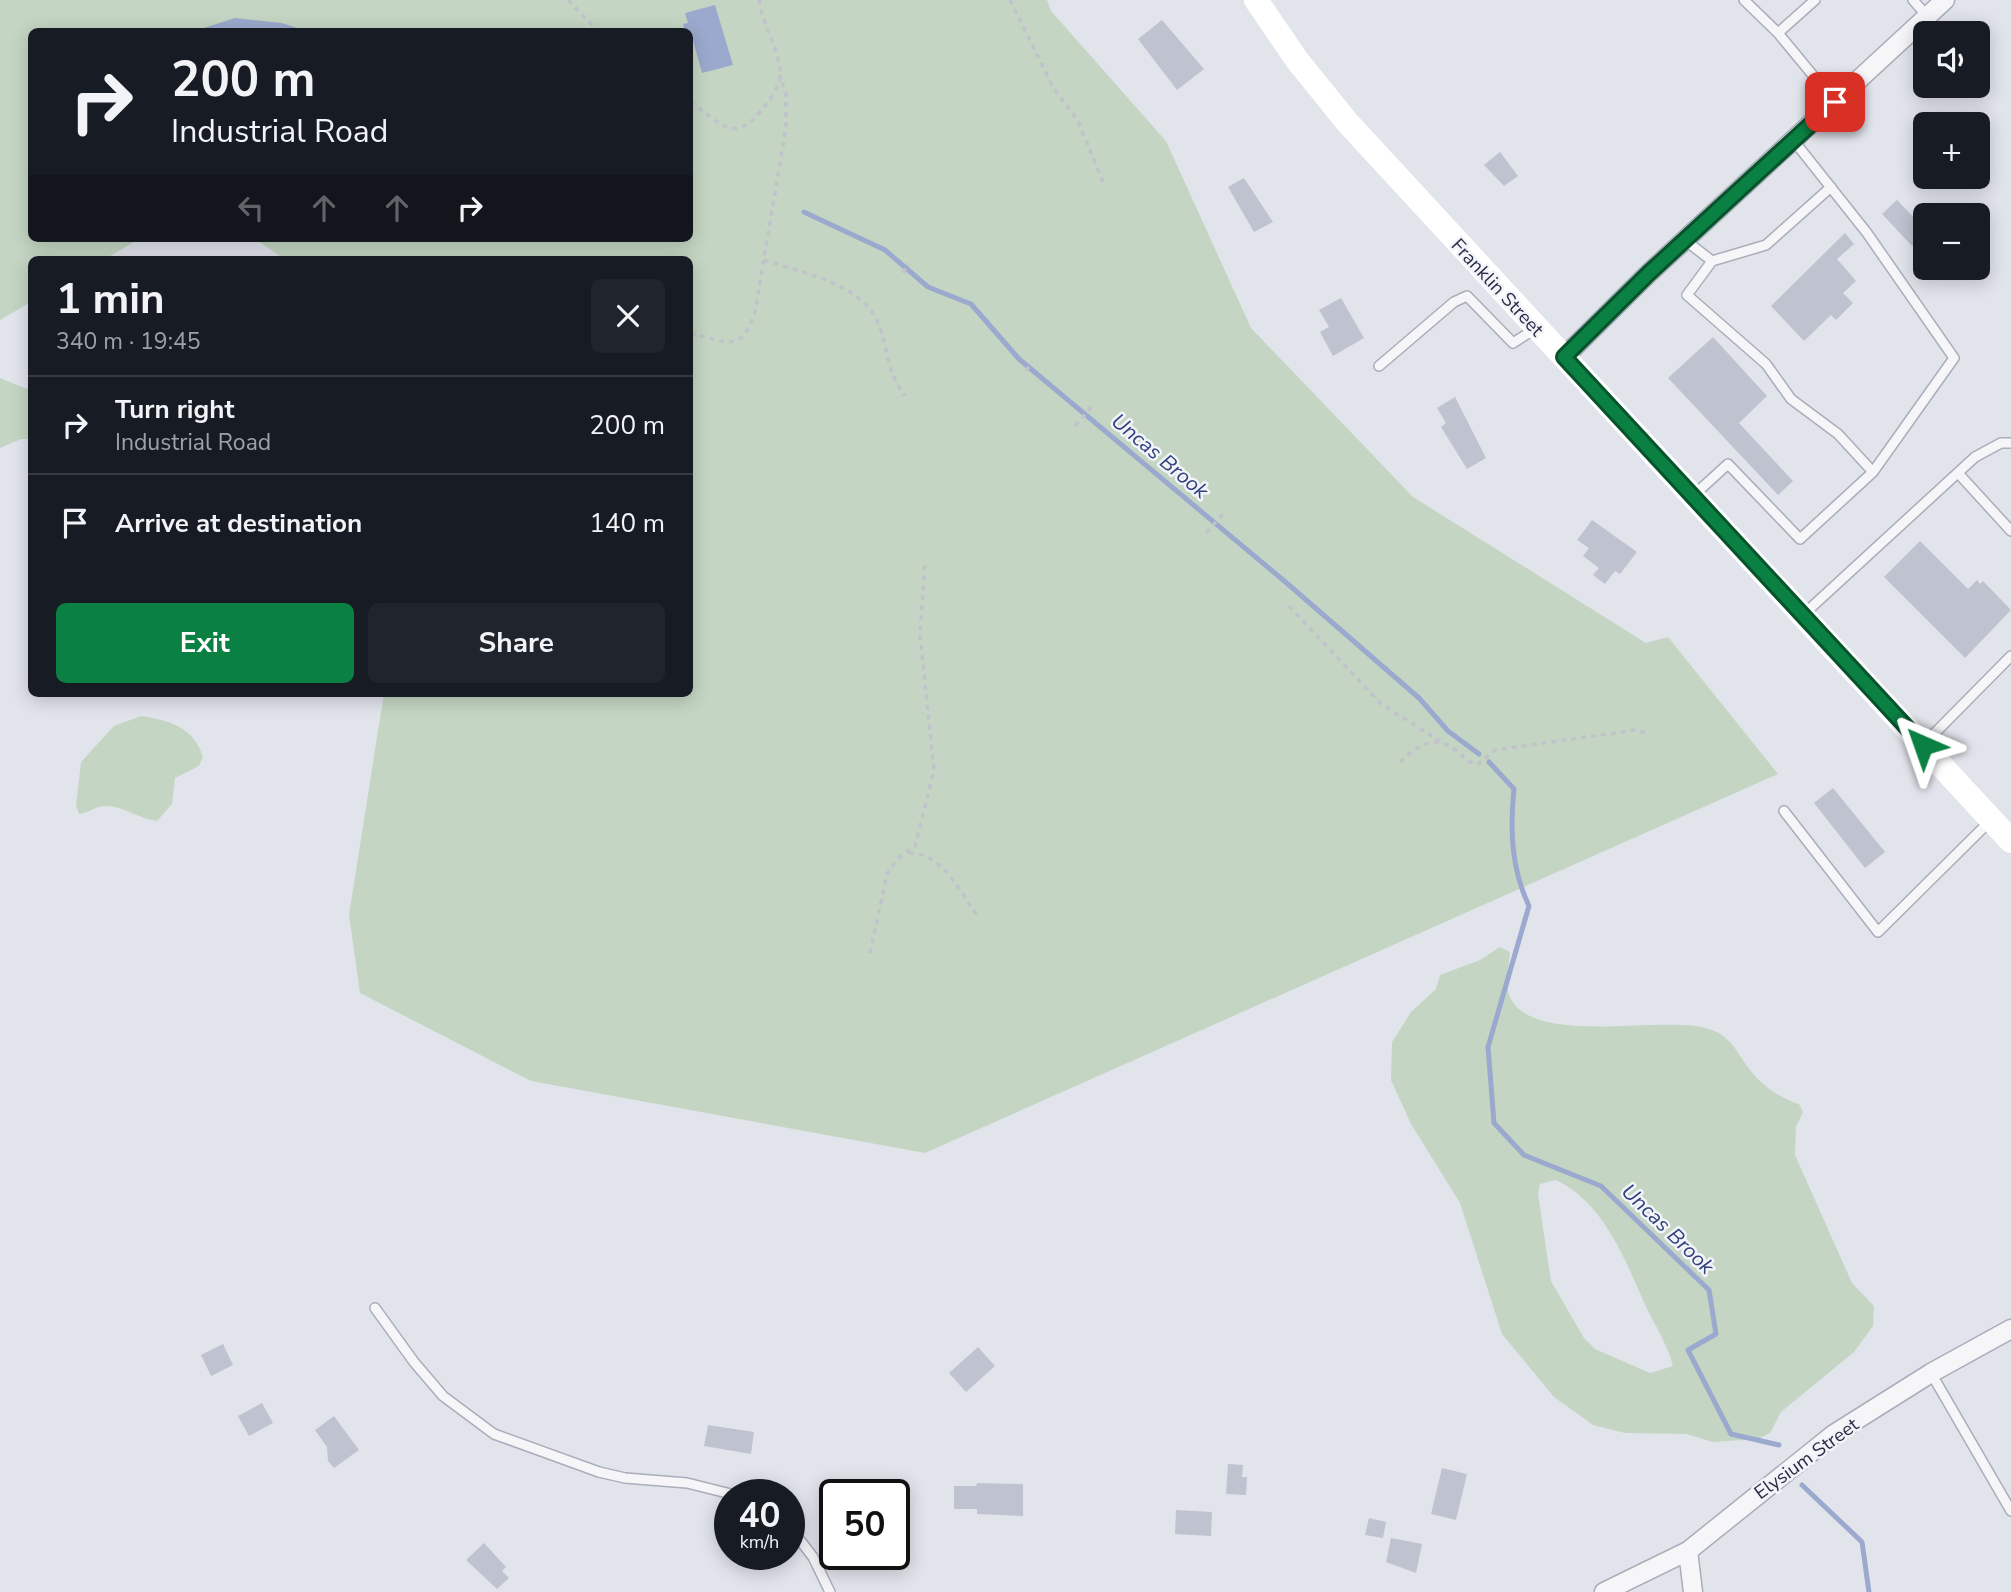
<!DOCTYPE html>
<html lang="en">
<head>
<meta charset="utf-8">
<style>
	:root { --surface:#171b24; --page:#20242c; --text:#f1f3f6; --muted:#9ea1a6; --line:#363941; --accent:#0b8043 }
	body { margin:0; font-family:"Nunito Sans",sans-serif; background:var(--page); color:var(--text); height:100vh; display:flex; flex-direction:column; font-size:26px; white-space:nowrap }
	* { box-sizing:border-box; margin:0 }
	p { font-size:23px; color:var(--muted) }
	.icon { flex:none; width:38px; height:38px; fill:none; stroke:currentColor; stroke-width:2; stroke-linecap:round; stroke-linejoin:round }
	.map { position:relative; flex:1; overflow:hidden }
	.sheet { position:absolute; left:28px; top:256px; width:665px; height:441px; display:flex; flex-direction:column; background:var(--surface); border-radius:10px; box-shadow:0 4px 18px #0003 }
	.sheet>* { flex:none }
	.banner { position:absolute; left:28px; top:28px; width:665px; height:214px; border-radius:10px; box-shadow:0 4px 18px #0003; background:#171b24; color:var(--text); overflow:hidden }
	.controls { position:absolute; left:1913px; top:21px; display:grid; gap:14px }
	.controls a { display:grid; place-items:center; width:77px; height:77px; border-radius:10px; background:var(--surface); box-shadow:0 4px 18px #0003; font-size:35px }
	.speed { position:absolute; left:714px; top:1479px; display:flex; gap:14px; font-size:35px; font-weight:700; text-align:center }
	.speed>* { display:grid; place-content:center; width:91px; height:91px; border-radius:50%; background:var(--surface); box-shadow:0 4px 18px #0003; line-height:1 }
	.speed small { font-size:18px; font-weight:400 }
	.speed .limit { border:4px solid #111; border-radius:10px; background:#fff; color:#111 }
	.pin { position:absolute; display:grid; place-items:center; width:60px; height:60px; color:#fff; margin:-30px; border-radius:14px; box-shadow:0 4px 10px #0006 }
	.me { position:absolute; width:77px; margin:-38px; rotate:317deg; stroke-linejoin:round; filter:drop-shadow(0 0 5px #0008) }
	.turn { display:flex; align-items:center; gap:24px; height:147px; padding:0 28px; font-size:32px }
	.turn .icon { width:91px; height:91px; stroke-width:2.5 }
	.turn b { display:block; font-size:49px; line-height:60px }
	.lanes { display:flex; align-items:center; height:66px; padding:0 28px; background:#0003; justify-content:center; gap:35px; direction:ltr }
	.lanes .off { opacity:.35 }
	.round { display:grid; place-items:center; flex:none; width:74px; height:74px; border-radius:10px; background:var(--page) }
	.headline { display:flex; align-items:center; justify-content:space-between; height:119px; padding:0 28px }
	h1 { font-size:42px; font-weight:700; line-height:52px }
	.primary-button { display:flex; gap:14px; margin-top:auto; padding:14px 28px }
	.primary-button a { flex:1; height:80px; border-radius:10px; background:var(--accent); color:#fff; font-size:28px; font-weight:700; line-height:80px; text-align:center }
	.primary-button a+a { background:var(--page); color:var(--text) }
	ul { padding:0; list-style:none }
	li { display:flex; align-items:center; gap:21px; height:98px; padding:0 28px; border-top:2px solid var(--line) }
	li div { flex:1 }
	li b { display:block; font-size:26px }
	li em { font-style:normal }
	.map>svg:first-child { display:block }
</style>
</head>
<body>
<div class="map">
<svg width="2011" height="1592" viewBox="0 0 2011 1592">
	<rect width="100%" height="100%" fill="#e2e4ec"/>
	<path fill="#c4d6c3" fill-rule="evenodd" d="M 0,0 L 1047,0 L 1051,11 L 1166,141 L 1251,328 L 1413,497 L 1646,643 L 1668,637 L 1778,774 L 925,1153 L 531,1081 L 360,993 L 349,915 L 384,693 L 690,693 L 690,259 L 284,259 L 254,238 L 690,238 L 690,32 L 32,32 L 32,238 L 141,238 L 105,259 L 32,259 L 31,302 L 0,320 Z
		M 0,378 L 32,391 L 31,439 L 21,439 L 0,448 Z
		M 141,716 C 169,720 194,727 203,757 L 199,766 L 175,778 L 172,804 L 157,821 C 139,819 124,806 106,806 C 95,806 89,813 79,814 L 76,806 L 81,762 L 114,726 Z
		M 1500,947 L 1510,952 C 1509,965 1505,983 1509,995 C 1531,1050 1668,1012 1712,1030 C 1733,1038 1737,1054 1751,1071 C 1762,1086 1782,1099 1799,1104 L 1803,1112 L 1796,1127 L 1795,1155 L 1852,1283 L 1874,1306 L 1873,1326 L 1854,1352 L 1781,1412 L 1770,1433 L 1758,1439 L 1713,1442 L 1686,1434 L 1625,1433 L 1593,1425 L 1554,1397 L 1502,1334 L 1460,1203 L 1411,1124 L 1391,1080 L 1392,1042 L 1411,1012 L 1436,989 L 1440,975 L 1480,960 ZM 1556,1180 C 1606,1204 1626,1263 1648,1311 C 1657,1328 1668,1347 1673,1366 L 1650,1373 L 1595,1349 L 1584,1338 L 1551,1281 L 1538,1194 L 1540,1184 Z"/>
	<path fill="#9ba9ce" d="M 715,5 L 733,65 L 702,73 L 691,33 L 685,31 L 683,24 L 688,23 L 685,13 Z
		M 235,18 L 282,23 L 306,31 L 194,31 Z"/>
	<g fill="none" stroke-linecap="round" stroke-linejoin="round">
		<path stroke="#9ba9ce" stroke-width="5" d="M 804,212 L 885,250 L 928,287 L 971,304 L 1019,359 L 1289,585 L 1419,698 L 1448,731 L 1479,754
			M 1489,762 L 1514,789 C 1510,830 1511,868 1529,906 L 1488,1047 L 1494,1123 L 1524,1155 L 1601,1186 L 1709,1290 L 1716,1334 L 1688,1350 L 1731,1434 L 1779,1445
			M 1802,1485 L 1862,1542 L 1869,1592"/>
	</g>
	<path fill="#bfc2cf" d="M 1162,20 L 1204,69 L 1177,90 L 1138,39 Z
		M 1500,152 L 1518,176 L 1504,186 L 1484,165 Z
		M 1244,178 L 1273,222 L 1254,232 L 1228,187 Z
		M 1897,200 L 1925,229 L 1925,233 L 1912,246 L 1882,214 Z
		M 1845,233 L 1854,244 L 1837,259 L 1856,281 L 1843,293 L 1853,303 L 1836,320 L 1831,315 L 1804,341 L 1771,306 Z
		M 1341,298 L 1364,338 L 1333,356 L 1320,332 L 1329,327 L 1319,310 Z
		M 1713,337 L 1767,396 L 1739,423 L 1793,481 L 1778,495 L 1668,378 Z
		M 1455,397 L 1486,458 L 1467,469 L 1441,427 L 1446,423 L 1437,408 Z
		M 1592,520 L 1637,552 L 1620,574 L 1615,571 L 1605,584 L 1593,575 L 1599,568 L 1583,556 L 1589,548 L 1577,540 Z
		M 1920,541 L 1968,589 L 1977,580 L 1980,584 L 1983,581 L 2011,610 L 1965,658 L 1884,577 Z
		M 1833,788 L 1885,852 L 1865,868 L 1814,803 Z
		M 223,1344 L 233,1365 L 211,1376 L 201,1355 Z
		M 978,1347 L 995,1366 L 966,1392 L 949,1373 Z
		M 262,1403 L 273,1423 L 249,1436 L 238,1416 Z
		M 334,1416 L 359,1450 L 334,1468 L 328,1461 L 327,1447 L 315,1430 Z
		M 708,1425 L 754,1432 L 751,1454 L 704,1446 Z
		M 1228,1464 L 1243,1465 L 1242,1477 L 1247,1477 L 1246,1495 L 1226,1494 Z
		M 1442,1468 L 1467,1474 L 1456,1520 L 1431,1514 Z
		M 977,1483 L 1023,1484 L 1023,1516 L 977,1514 L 977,1509 L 954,1509 L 954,1486 L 976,1486 Z
		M 1176,1510 L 1212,1512 L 1211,1536 L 1175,1534 Z
		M 1369,1518 L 1386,1522 L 1383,1538 L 1365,1535 Z
		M 1391,1538 L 1422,1544 L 1416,1573 L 1386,1562 Z
		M 484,1543 L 506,1567 L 502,1571 L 509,1578 L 497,1589 L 466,1560 Z"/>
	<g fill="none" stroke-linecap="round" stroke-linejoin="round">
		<defs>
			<path id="service" d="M 1744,0 L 1778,33
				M 1815,0 L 1778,33 L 1835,102
				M 1913,0 L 1928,17
				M 1685,240 L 1712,261 L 1766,245 L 1831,187
				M 1712,261 L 1687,295 L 1766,364 L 1791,399 L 1838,434 L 1873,472
				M 1379,366 L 1454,302 L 1467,296 L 1513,343 L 1535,329
				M 1958,473 L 2011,531
				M 1694,495 L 1728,464 L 1800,539 L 1873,472 L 1954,358 L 1867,233 L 1794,141
				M 1804,614 L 1975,457 L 2001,443 L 2011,443
				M 1924,744 L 2011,656
				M 1784,811 L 1878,932 L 1991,820
				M 375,1308 L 414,1362 L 443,1396 L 494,1434 L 599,1472 L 625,1478 L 687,1483 L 731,1494
				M 1931,1373 L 2011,1511
				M 789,1526 L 813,1557 L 830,1592"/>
			<path id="minor" d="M 1564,357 L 1649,273 L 1945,0
				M 1688,1551 L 1693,1592
				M 1604,1592 L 1688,1551 L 1834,1434 L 1931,1373 L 2011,1329"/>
		</defs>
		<use href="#service" stroke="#aaadba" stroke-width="12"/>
		<use href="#minor" stroke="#aaadba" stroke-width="21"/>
		<path stroke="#c1c2ca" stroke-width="3.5" stroke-dasharray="5 5" stroke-linecap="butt" d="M 568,0 L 599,32
			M 1010,0 L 1053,87 L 1078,121 L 1103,182
			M 690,102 C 723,124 734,146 764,107 C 771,99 781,84 780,73 C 779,48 762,25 759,0
			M 764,260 C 802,273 863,283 879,325 C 889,352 886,370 905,396
			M 903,273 L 909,264
			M 690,333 C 726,341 741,355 755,312 L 786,127 L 786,95 L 780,75
			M 1026,371 L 1032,362
			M 1075,426 L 1093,405
			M 1206,533 L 1225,512
			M 1289,606 L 1381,704 L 1440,741
			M 1400,762 C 1416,747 1433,734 1454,749 C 1462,755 1467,762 1477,765 L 1495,750 L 1636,730 L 1646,733
			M 909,853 C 942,852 961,893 978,917
			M 870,953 L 887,874 L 897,859 L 915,846 L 934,770 L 920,635 L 925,562"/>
		<use href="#service" stroke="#f6f6f9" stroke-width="9"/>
		<use href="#minor" stroke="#f6f6f9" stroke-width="18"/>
		<path stroke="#fff" stroke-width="24" d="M 1256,0 L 1297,60 L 1347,122 L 2011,841"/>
	</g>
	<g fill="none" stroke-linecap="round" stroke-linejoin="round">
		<defs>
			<path id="route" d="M 1835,102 L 1649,273 L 1564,357 L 1923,745"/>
		</defs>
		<use href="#route" stroke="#07532c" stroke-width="18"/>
		<use href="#route" stroke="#0b8043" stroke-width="12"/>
	</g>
	<g text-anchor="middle" stroke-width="5" stroke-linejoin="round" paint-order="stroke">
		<g font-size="19" fill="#292d45" stroke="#f3f4f9">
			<text transform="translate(1498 287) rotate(47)" y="7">Franklin Street</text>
			<text transform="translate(1806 1458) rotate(-36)" y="7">Elysium Street</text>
		</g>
		<g font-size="21" font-style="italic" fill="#30417d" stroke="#f3f4f9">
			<text transform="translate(1160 456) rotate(40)" y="7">Uncas Brook</text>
			<text transform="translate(1668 1229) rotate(44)" y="7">Uncas Brook</text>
		</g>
	</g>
</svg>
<div class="controls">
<a><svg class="icon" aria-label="sound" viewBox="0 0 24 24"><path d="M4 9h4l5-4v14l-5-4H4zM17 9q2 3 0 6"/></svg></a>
<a>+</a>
<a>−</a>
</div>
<div class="speed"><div>40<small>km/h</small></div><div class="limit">50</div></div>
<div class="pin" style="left:1835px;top:102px;background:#d93025"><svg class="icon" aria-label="arrive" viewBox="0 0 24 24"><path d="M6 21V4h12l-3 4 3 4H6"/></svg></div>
<svg class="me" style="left:1923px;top:745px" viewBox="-20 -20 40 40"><path d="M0-17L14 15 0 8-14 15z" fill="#0b8043" stroke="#fff" stroke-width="4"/></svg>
<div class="banner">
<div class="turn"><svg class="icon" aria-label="right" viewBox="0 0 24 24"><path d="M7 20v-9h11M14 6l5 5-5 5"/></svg><div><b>200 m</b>Industrial Road</div></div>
<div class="lanes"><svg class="icon off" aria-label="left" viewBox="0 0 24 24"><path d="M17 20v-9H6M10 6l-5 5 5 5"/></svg><svg class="icon off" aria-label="ahead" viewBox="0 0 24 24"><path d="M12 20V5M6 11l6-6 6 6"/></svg><svg class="icon off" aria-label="ahead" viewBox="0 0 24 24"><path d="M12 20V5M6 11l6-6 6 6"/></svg><svg class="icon" aria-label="right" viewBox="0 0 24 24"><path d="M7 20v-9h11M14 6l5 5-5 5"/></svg></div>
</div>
<section class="sheet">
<div class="headline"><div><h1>1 min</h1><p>340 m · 19:45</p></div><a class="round"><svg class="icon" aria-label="close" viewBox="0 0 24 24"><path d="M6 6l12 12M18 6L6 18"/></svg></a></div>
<ul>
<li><svg class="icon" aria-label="right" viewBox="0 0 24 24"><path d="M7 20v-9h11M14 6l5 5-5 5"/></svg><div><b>Turn right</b><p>Industrial Road</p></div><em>200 m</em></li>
<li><svg class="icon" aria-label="arrive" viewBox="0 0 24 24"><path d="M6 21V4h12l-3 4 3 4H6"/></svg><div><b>Arrive at destination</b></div><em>140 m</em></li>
</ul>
<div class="primary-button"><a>Exit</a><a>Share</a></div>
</section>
</div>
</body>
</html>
